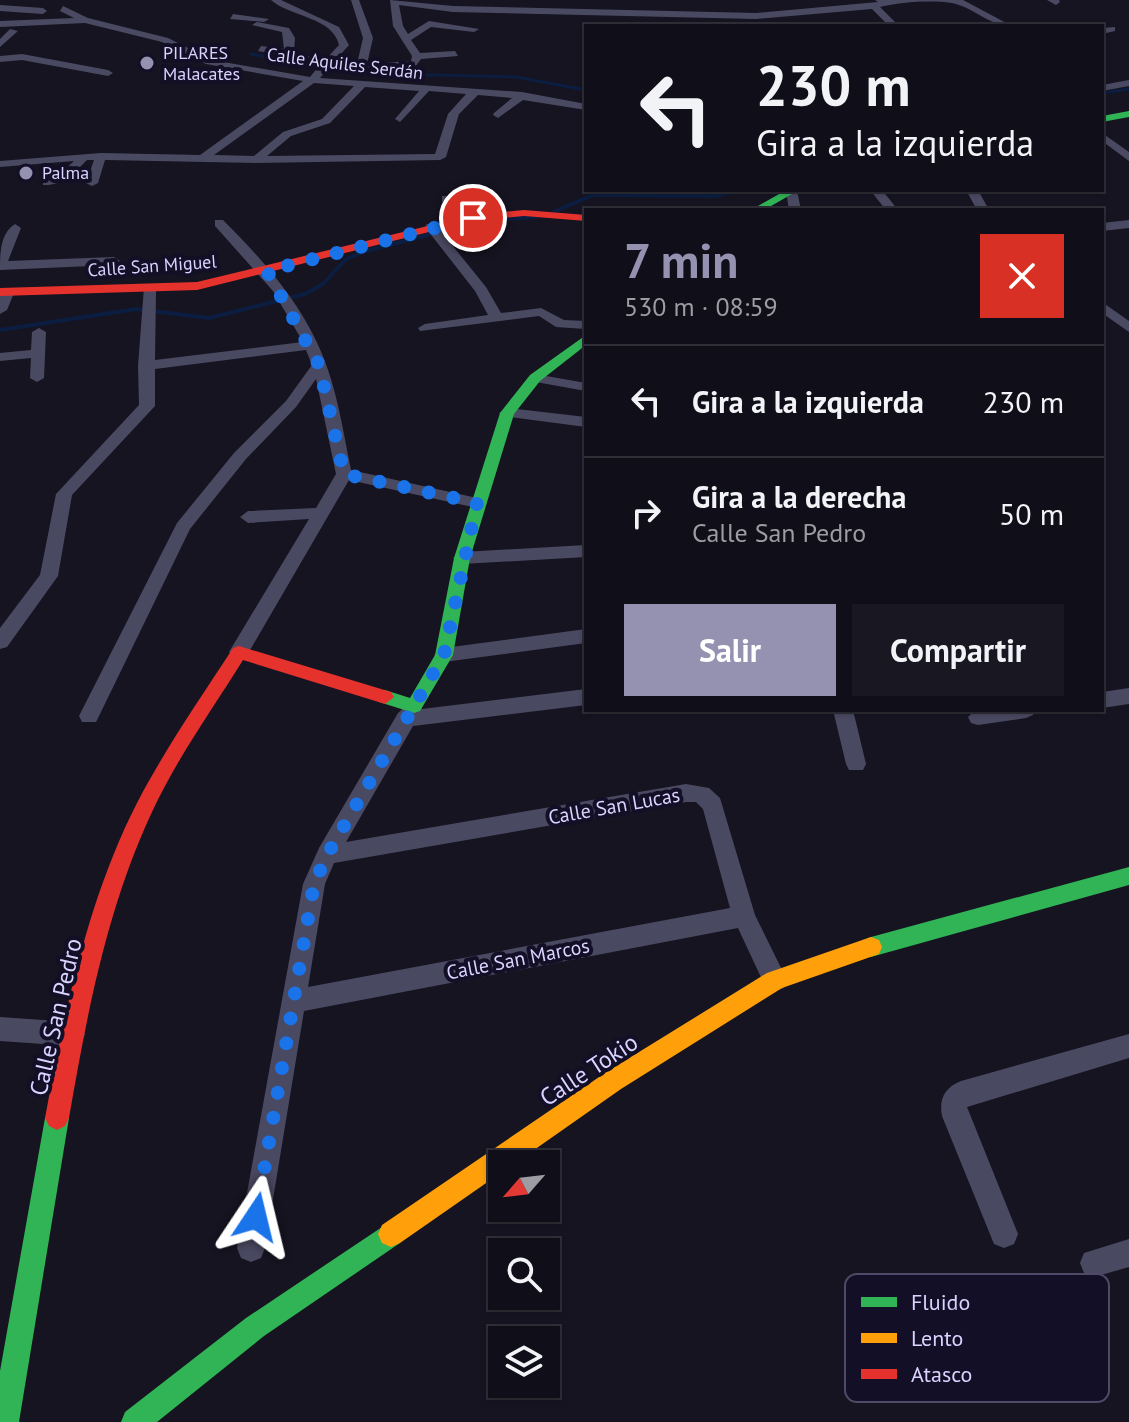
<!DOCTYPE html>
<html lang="es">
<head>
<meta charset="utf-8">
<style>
	:root { --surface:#100f19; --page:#191822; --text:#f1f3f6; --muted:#9c9ca2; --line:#302f38; --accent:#9591b1 }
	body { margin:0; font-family:"PT Sans",sans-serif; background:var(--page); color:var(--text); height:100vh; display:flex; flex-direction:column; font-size:30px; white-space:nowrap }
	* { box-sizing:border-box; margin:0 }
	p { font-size:26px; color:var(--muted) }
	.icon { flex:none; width:44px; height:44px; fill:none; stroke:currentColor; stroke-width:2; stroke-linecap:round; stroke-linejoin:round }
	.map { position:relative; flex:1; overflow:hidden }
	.details { position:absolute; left:584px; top:208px; width:520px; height:504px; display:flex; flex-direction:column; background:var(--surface); border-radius:0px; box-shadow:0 2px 6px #0004,0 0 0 2px var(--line) }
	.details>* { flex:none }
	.hud { position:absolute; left:584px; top:24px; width:520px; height:168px; border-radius:0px; box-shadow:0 2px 6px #0004,0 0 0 2px var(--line); background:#100f19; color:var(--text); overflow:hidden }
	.needle { width:52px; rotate:242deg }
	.buttons { position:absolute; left:488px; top:1150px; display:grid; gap:16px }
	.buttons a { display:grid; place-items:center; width:72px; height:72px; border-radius:0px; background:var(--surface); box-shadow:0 2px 6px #0004,0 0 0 2px var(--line); font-size:40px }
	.pin { position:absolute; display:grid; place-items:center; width:68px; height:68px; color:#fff; margin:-34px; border:4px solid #fff; border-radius:50%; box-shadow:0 2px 8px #0007 }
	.me { position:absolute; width:88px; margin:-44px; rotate:10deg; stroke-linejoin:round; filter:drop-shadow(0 0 6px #0008) }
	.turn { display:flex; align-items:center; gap:28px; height:168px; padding:0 40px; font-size:36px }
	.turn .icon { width:104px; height:104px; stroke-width:2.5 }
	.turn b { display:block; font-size:56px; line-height:68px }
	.round { display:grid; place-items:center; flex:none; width:84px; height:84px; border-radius:0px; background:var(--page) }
	.head { display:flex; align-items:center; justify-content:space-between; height:136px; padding:0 40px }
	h1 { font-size:48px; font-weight:800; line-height:60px; color:var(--accent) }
	.cta { display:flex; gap:16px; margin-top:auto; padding:16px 40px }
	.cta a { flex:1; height:92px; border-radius:0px; background:var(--accent); color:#fff; font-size:32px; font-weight:800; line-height:92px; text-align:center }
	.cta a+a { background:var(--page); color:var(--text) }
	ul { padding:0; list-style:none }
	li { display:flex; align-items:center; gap:24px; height:112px; padding:0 40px; border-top:2px solid var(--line) }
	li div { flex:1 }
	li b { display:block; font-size:30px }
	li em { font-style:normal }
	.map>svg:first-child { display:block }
</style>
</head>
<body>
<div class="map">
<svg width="1129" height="1422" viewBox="0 0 1129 1422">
	<rect width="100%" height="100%" fill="#161421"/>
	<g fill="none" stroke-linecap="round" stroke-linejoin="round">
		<path stroke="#0b1e41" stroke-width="3" d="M 251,54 L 347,73 L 516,77 L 586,90
			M 1102,93 L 1129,89"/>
		<path stroke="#0b1e41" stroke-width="4" d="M 553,212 L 593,195 L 716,196 L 741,190
			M 506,219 L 537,217
			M 0,330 L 136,309 L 209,318 L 305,294 L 323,284 L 345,260 L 362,252 L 482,221"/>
		<path fill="#4a4962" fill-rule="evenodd" d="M 271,0 L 281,0 L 339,27 L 349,45 L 333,63 L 357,64 L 363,38 L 351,0 L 359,0 L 373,38 L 367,64 L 411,61 L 412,56 L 393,26 L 390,0 L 453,6 L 756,13 L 878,2 L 875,0 L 963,0 L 1012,26 C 989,26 973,7 952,3 C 930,0 901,2 880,7 L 899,26 L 889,26 L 872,9 L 756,19 L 453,12 L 399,5 L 403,26 L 408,34 L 429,21 L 479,29 L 474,32 L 431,27 L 411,40 L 420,53 L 455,51 L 458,56 L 421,59 L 415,67 L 329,68 L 320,78 L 522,92 L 586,104 L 586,110 L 523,100 L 498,118 L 493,115 L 494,113 L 512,98 L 478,95 L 459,114 L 446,157 L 440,160 L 256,163 L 105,160 L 98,183 L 92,186 L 86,183 L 94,160 L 87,160 C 74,173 62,186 43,185 L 43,181 L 60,174 L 74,161 L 0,167 L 0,161 L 101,153 L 200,155 L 303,81 L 206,64 L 162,42 L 85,23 L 0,27 L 0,21 L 74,18 L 60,11 L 63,6 L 88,18 L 168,38 L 212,60 L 310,77 L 319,66 L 287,56 L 258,51 L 261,46 L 284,49 L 282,32 L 252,25 L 257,22 L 289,28 L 295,38 L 294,52 L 324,61 L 339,45 C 333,17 290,17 271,0 ZM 314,83 L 354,86 L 322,119 L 283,132 L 254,156 L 214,155 ZM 365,87 L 419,91 L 395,119 L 400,122 L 429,91 L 466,94 L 448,114 L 435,154 L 267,156 L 291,136 L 330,123 Z
			M 1047,0 L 1059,0 L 1060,2 L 1056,5 Z
			M 0,5 L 43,8 L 47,11 L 43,14 L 0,11 Z
			M 233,14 L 269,19 L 264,22 L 230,19 Z
			M 1115,27 L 1115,31 L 1102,34 L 1102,28 Z
			M 10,29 L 18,31 L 0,47 L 0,39 Z
			M 22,54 L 108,70 L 113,73 L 108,76 L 22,60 L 0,62 L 0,56 Z
			M 1129,80 L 1129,86 L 1102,91 L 1102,85 Z
			M 1102,133 L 1129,152 L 1129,161 L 1102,141 Z
			M 870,190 L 882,190 L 898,210 L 886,210 Z
			M 966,190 L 978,190 L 989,210 L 977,210 Z
			M 786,191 L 797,190 L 801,210 L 789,210 Z
			M 442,196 L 450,196 L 479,218 L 469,221 L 442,202 Z
			M 215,220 L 223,220 C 266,263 307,309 327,367 C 339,401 344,436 351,470 L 477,498 L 485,503 L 477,508 L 349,480 L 246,657 L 232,657 L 229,652 L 309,519 L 248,523 L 240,517 L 248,511 L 316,508 L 336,474 L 316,379 L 296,407 L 246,459 L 190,529 L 99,716 L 96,722 L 82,722 L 79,716 L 177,523 L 234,453 L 286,401 L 312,365 L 306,350 L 155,369 L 155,406 L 72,495 L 58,576 L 7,647 L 0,649 L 0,628 L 40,575 L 56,494 L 139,405 L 138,366 L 144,287 L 156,290 L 155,360 L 303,342 L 273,291 L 215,226 Z
			M 1129,220 L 1129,228 L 1102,231 L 1102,223 Z
			M 15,224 L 21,228 L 8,261 L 114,257 L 120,261 L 114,265 L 0,270 C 0,254 0,233 15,224 Z
			M 427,224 L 435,224 L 486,287 L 501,313 L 541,308 L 564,320 L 586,321 L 586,329 L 556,327 L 539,316 L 420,331 L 418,328 L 425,324 L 488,315 L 475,291 L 425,227 Z
			M 7,289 L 14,293 L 7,310 L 0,314 L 0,294 Z
			M 1102,302 L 1129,321 L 1129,332 L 1102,313 Z
			M 39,328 L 46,332 L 44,378 L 37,382 L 30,378 L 31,358 L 0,361 L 0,353 L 31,350 L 32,332 Z
			M 535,374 L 586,383 L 586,391 L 530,381 L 528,378 Z
			M 507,408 L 586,417 L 586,427 L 502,416 L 499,413 Z
			M 586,545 L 586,557 L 462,564 L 453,558 L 462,552 Z
			M 586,629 L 586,643 L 444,662 L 434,655 L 444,648 Z
			M 1129,688 L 1129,704 L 1102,708 L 1102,692 Z
			M 586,689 L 586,705 L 413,726 L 346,842 L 686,784 L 709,788 L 720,798 L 755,915 L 787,980 L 784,988 L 775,991 L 766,988 L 738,928 L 304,1011 L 265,1248 L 261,1258 L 251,1262 L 241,1258 L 237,1248 L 303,884 L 319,848 L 398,713 C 407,706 407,696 421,701 L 422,709 ZM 686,802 L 696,802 L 703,809 L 730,908 L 308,987 L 325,884 L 334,863 Z
			M 833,710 L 853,710 L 866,764 L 863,770 L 849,770 L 846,764 Z
			M 975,710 L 1036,710 L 1033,715 L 1026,718 L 978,725 L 971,723 L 968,717 Z
			M 0,1017 L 72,1022 L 81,1025 L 85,1034 L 81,1043 L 72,1046 L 0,1041 Z
			M 1129,1034 L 1129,1058 L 967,1107 L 1018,1234 L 1014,1244 L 1004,1248 L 994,1244 L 942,1116 C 939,1099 944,1088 961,1081 Z
			M 1129,1239 L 1129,1267 L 1094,1277 L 1084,1273 L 1080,1263 L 1084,1253 Z"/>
		<path fill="#30b455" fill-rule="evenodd" d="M 1129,111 L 1129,117 L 1102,122 L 1102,116 Z
			M 786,190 L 799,190 L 764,210 L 751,210 Z
			M 586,335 L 586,345 L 540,381 L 514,414 L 470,558 L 453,655 L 420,711 L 414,713 L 379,702 L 376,697 L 379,692 L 385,690 L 410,698 L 435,655 L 454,558 L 500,413 L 530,375 Z
			M 1129,867 L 1129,885 L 871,957 L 863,954 L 860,947 L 863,940 L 871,937 Z
			M 57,1106 L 65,1110 L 69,1118 L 19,1422 L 0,1422 L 0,1371 L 45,1118 L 49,1110 Z
			M 391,1221 L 400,1225 L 404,1234 L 400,1243 L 264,1336 L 157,1422 L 121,1422 L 125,1412 L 246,1318 Z"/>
		<path fill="#ff9f0a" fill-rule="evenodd" d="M 871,937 L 879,940 L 882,947 L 879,954 L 782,988 L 621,1089 L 514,1164 L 502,1164 L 502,1172 L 400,1243 L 391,1247 L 382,1243 L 378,1234 L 382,1225 L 605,1073 L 767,973 Z"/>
		<path fill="#e5322d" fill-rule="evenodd" d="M 524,210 L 586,215 L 586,221 L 524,216 L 473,221 L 197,290 L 0,296 L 0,288 L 197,282 L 473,215 Z
			M 239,646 L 391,692 L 394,697 L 385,704 L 243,660 C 212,710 177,758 152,812 C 107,908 87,1014 69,1118 L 65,1126 L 57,1130 L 49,1126 L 45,1118 C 65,1011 87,901 137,803 C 165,749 200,699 233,648 Z"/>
	</g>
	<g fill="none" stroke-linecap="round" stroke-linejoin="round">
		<path stroke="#1a73e8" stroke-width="14" stroke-dasharray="0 25.2" d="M 256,1217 L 314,884 L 327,855 L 444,655 L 477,503 L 344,474 L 319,365 L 267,271 L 473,218"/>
	</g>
	<g fill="#9591b1" stroke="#130f26" stroke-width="3">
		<circle cx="147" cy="63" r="8"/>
		<circle cx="26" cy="173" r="8"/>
	</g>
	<g text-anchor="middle" stroke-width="8" stroke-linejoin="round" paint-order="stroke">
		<g font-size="18" fill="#d9d4ff" stroke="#130f26" text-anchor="start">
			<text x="163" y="59">PILARES<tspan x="163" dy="21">Malacates</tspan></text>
			<text x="42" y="179">Palma</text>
		</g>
		<g font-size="18" fill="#d9d4ff" stroke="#130f26">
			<text transform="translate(345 64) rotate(7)" y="6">Calle Aquiles Serdán</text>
			<text transform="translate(152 266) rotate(-4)" y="6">Calle San Miguel</text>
		</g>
		<g font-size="20" fill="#d9d4ff" stroke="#130f26">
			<text transform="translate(614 806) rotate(-10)" y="7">Calle San Lucas</text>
			<text transform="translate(518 959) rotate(-11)" y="7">Calle San Marcos</text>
		</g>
		<g font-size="24" fill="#d9d4ff" stroke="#130f26">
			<text transform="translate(56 1017) rotate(-77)" y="8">Calle San Pedro</text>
			<text transform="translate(589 1070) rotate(-33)" y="8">Calle Tokio</text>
		</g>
	</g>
	<rect x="845" y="1274" width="264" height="128" rx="12" fill="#130f26" stroke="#4e4a67" stroke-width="2"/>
	<rect x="861" y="1297" width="36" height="10" fill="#30b455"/>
	<rect x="861" y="1333" width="36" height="10" fill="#ff9f0a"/>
	<rect x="861" y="1369" width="36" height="10" fill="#e5322d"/>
	<g font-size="22" fill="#d9d4ff">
		<text x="911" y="1310">Fluido</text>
		<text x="911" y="1346">Lento</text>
		<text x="911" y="1382">Atasco</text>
	</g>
</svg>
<div class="buttons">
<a><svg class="needle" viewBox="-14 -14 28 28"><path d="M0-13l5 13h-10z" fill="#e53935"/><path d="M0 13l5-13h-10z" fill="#9c9ca2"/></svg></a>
<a><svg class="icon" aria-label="search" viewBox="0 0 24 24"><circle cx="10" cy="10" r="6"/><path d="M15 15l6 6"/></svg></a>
<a><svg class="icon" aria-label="layers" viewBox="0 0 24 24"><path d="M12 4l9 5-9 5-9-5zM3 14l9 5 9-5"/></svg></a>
</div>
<div class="pin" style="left:473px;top:218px;background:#d93025"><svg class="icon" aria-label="arrive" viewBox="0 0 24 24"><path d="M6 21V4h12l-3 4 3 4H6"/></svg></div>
<svg class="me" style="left:256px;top:1217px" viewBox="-20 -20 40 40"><path d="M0-17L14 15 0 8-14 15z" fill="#1a73e8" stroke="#fff" stroke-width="4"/></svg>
<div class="hud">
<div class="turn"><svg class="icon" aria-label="left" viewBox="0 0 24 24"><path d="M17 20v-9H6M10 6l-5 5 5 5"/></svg><div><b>230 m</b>Gira a la izquierda</div></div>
</div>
<section class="details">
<div class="head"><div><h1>7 min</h1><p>530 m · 08:59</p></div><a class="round" style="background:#d93025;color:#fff"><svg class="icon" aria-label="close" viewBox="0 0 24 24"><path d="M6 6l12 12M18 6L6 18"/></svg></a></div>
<ul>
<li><svg class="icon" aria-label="left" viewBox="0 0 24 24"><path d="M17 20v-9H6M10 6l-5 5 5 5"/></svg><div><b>Gira a la izquierda</b></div><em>230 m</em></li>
<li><svg class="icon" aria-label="right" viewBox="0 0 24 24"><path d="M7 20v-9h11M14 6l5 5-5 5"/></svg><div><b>Gira a la derecha</b><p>Calle San Pedro</p></div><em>50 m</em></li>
</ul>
<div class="cta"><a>Salir</a><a>Compartir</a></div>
</section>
</div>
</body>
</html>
